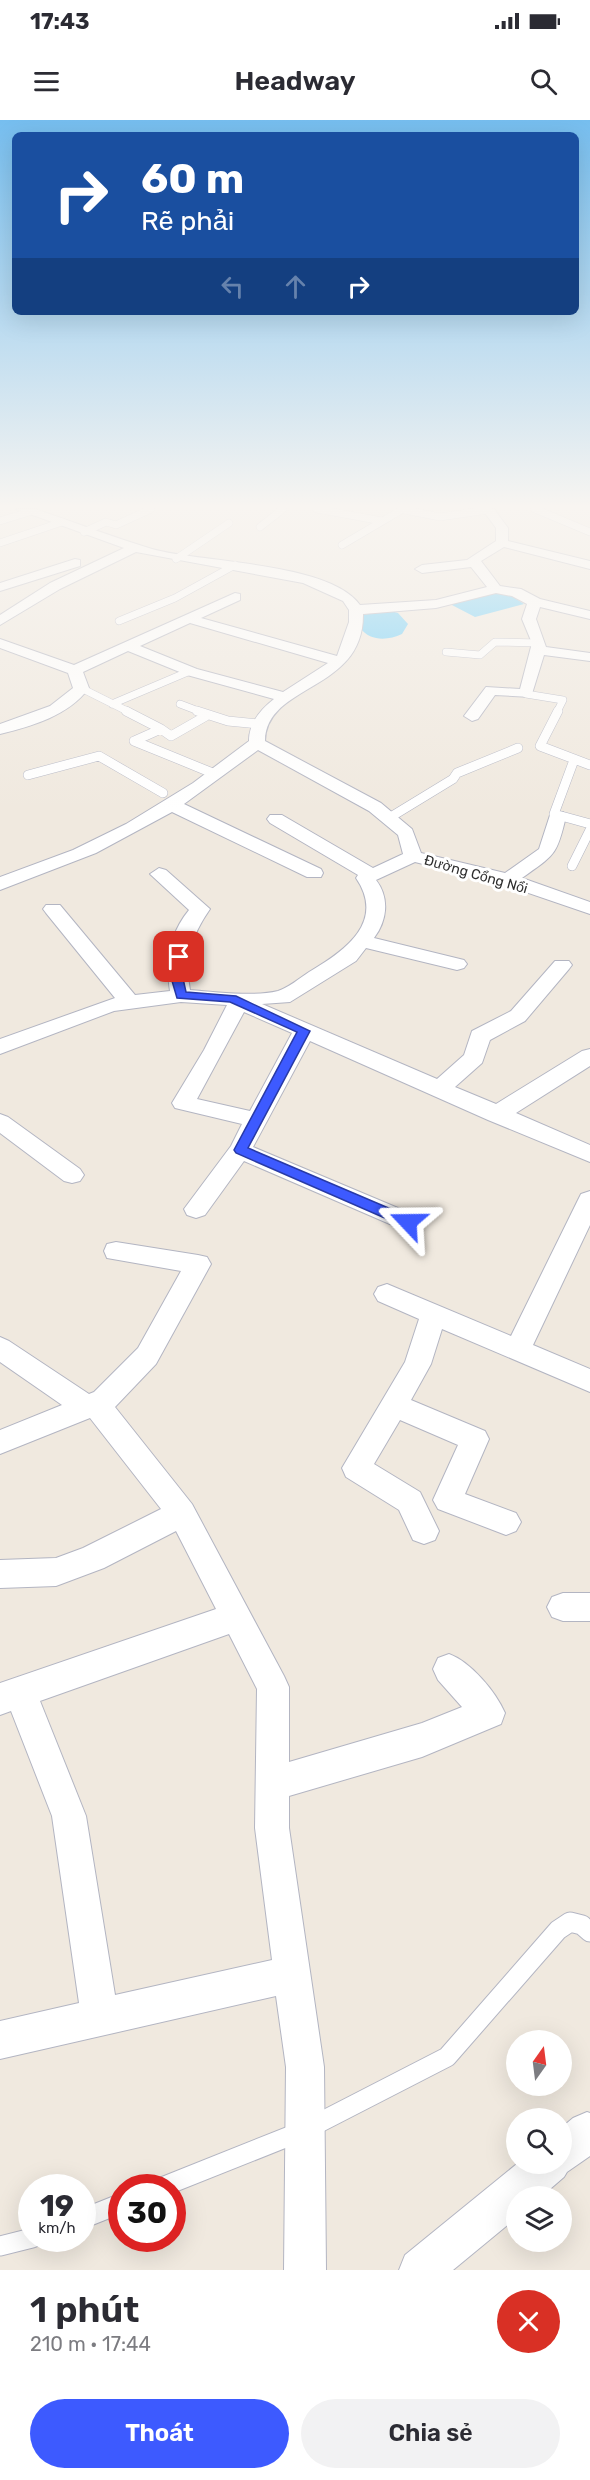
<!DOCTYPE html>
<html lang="vi">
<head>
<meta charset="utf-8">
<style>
	:root { --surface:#fff; --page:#f2f2f3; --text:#2b2b33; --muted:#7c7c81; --accent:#3d5aff }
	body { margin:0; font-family:Rubik,sans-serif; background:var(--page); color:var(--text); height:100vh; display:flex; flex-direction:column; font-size:22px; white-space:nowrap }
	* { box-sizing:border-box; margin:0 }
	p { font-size:20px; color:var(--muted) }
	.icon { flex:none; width:33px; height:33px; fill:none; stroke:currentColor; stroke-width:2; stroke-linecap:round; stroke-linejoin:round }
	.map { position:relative; height:2150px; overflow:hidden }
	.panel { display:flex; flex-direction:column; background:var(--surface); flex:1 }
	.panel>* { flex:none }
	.banner { position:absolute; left:12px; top:12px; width:567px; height:183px; border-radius:9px; box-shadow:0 6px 24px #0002; background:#1a4fa0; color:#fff; overflow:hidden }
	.needle { width:39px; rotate:14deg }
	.fabs { position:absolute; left:506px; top:1910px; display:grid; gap:12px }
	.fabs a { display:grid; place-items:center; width:66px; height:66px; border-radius:50%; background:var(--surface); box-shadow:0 6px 24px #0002; font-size:30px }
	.speed { position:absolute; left:18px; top:2054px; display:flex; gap:12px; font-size:30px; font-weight:700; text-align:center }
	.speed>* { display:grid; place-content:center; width:78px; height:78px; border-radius:50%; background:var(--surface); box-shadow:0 6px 24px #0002; line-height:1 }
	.speed small { font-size:15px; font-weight:400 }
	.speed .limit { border:9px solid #d22; background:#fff; color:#111 }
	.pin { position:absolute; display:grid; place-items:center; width:51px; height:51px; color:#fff; margin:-26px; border-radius:12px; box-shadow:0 3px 9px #0006 }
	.me { position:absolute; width:66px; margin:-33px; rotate:293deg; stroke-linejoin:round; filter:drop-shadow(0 0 4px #0008) }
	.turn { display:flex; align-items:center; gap:21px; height:126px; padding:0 30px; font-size:27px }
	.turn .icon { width:78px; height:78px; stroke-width:2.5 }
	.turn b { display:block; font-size:42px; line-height:51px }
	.lanes { display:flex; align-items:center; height:57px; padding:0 30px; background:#0003; justify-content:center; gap:30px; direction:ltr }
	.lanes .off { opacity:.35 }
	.round { display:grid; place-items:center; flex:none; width:63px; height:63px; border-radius:32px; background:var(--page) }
	.overview { display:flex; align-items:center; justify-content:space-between; height:102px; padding:0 30px }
	h1 { font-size:36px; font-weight:600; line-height:45px }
	.primary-button { display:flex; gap:12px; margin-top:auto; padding:12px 30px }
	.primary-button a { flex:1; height:69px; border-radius:36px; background:var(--accent); color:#fff; font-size:24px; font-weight:600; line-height:69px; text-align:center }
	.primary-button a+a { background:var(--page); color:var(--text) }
	.status { display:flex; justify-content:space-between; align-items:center; height:42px; padding:0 30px; background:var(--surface); direction:ltr }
	.status svg { height:16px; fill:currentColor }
	header { display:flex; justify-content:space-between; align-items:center; height:78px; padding:0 30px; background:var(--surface); font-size:27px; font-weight:600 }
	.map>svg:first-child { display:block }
</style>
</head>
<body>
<div class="status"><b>17:43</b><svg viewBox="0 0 49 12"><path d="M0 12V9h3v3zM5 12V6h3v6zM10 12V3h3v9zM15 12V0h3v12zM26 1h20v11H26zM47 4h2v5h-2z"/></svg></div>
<header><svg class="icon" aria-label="menu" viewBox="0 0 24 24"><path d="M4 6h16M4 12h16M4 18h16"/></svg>Headway<svg class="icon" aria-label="search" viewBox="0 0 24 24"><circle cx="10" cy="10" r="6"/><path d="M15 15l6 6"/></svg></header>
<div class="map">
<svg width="590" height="2150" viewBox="0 0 590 2150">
	<rect width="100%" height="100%" fill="#f0e9df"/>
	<path fill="#6bcef9" d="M 497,471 L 509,474 L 524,484 L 475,497 L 450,484 Z
		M 391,491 L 398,493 L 408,504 L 402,514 C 387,521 370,521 360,508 L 361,495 Z"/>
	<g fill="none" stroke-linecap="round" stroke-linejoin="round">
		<defs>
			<path id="lane-far2" d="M 317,389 L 382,401
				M 400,389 L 440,397 L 488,390
				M 535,389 L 590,412
				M 0,401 L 29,392
				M 260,407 L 283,389
				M 84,412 L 106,402 L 116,405 L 151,389
				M 0,423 L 62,402
				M 342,425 L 403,389
				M 176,439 L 229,403
				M 119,501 L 175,478 L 235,445
				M 446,532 L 480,535 L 495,522 L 539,523
				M 81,568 L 129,592
				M 526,574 L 563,580 L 557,592
				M 112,584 L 190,551
				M 180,584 L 201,592"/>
			<path id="lane-far1" d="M 126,591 L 161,609
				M 197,591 L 228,601 L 258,604
				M 558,591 L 540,626 L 590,645
				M 134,621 L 215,654
				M 134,621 L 161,609 L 171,616 L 206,596
				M 574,640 L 554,694 L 590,704
				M 28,655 L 99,636 L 163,673
				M 389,698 L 453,659 L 457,653 L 518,628
				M 572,746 L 590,710"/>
			<path id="lane" d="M 162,2067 L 305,2010 L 447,1937 L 558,1810 L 570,1802 L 582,1805 L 590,1812
				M 82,2099 L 122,2083
				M 0,2126 L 32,2118"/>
			<path id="street" d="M 16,389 L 35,389 C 74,402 112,417 152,429 C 202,443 330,442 360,485 L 436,480 L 487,467 L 471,447 L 422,453 L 415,449 L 422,445 L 467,440 L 496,421 L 496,408 L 482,389 L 494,389 L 508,408 L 508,421 L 590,441 L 590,449 L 504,427 L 481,441 L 500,466 L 521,469 L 540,479 L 590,491 L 590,499 L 540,487 L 536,499 L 546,527 L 590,533 L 590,541 L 544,535 L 531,577 L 495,575 L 478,599 L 472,601 L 464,596 L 486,567 L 520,569 L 532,523 L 522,499 L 527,484 L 512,476 L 496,473 L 436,488 L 363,494 C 364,572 266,563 265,621 L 381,683 L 412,709 L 421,733 L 505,753 L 539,729 L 551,692 L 563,692 L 566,696 C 557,736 554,735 522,758 L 590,782 L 590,794 L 502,764 L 415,742 L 376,760 C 390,778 387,801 374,818 L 464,840 L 467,844 L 464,848 L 457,850 L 366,828 L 356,841 L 290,882 L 262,884 L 437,959 L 464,935 L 472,911 L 511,891 L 555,841 L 569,841 L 572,845 L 569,849 L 525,901 L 490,920 L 482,943 L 455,967 L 496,984 L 582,931 L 590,929 L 590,946 L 516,993 L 590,1025 L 590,1042 L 488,1000 L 310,921 L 253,1027 L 417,1096 L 420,1102 L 417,1108 L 408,1111 L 399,1108 L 244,1041 L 205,1095 L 196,1098 L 187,1095 L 184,1089 L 231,1026 L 242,1004 L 175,988 L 172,983 L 204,930 L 227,885 L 181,882 L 114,891 L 0,934 L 0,919 L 115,878 L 46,793 L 43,789 L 46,785 L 60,785 L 135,875 L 170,871 C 165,841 170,813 189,790 L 150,754 L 159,748 L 166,750 L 210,789 C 192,815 184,838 190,870 C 216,872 253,877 278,871 C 288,868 300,858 309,852 C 345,831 386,802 356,758 L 358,755 L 270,703 L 267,699 L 270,695 L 282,695 L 373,748 L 403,734 L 398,715 L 369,691 L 258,630 L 184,684 L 321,749 L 323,753 L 321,757 L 307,757 L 172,692 L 96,733 L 0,770 L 0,757 L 73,730 L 126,704 L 193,663 L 249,621 C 249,603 260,590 274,579 L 187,555 L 128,531 L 83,552 L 89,568 C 68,596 32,606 0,614 L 0,604 L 50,586 L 73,568 L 68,553 L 0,528 L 0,519 L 74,545 L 235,473 L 240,474 L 240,480 L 201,498 L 337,536 L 349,502 L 349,490 L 343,481 L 303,463 L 136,432 L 60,469 L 0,505 L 0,495 L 50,463 L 124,428 ZM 190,503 L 328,543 L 283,572 L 197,549 L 140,526 ZM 244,892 L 292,913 L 250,991 L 197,979 Z
				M 75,439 L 80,440 L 80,446 L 0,471 L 0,463 Z
				M 0,994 L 8,997 L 80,1049 L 84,1055 L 80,1061 L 72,1063 L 64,1061 L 0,1013 Z
				M 590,1071 L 590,1105 L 533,1225 L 590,1249 L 590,1272 L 442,1209 L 431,1244 L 411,1280 L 485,1311 L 489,1319 L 465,1374 L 516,1393 L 521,1402 L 516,1411 L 506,1415 L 438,1389 L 433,1380 L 458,1325 L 400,1300 L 374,1344 L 420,1372 L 439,1411 L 435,1420 L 424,1424 L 413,1420 L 399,1390 L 346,1357 L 342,1348 L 405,1242 L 419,1199 L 378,1181 L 374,1174 L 378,1167 L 387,1164 L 511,1216 L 578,1080 L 581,1074 Z
				M 116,1122 L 198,1135 L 207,1137 L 211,1144 L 156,1244 L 115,1287 L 192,1384 L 284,1556 L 289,1567 L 289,1642 L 422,1603 L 462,1587 L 438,1560 L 433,1549 L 438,1538 L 449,1534 C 471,1542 496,1572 505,1593 L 501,1604 L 422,1637 L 289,1676 L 289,1708 L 324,1947 L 326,2150 L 284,2150 L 286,1947 L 276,1876 L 0,1939 L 0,1901 L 79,1883 L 52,1696 L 11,1591 L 0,1595 L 0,1563 L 216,1489 L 176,1411 L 104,1448 L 56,1466 L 0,1468 L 0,1440 L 56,1438 L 83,1428 L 161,1389 L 90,1298 L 0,1334 L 0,1310 L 62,1285 L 0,1242 L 0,1217 L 9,1221 L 89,1274 L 94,1272 L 138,1228 L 181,1151 L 107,1138 L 104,1131 L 107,1124 ZM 229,1514 L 257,1569 L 255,1708 L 272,1840 L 115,1875 L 86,1696 L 40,1581 Z
				M 563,1473 L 590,1473 L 590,1501 L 563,1501 L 552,1497 L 547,1487 L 552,1477 Z
				M 587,1992 L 590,1993 L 590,2036 L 567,2052 L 564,2057 L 542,2076 L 516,2076 L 516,2098 L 453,2150 L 399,2150 L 405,2135 L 518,2043 L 561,2043 L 561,2008 L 573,1998 Z"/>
		</defs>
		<use href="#lane-far2" stroke="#b3b5c2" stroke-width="8"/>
		<use href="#lane-far1" stroke="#b3b5c2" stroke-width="10"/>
		<use href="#lane" stroke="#b3b5c2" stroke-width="21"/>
		<use href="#street" stroke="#b3b5c2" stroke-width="2"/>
		<use href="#lane-far2" stroke="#fff" stroke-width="7"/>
		<use href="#lane-far1" stroke="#fff" stroke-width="9"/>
		<use href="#lane" stroke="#fff" stroke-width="19"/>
		<use href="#street" fill="#fff" fill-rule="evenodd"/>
	</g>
	<linearGradient id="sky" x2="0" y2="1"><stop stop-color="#76beef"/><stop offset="0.56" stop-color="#f8f5f1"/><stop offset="1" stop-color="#f8f5f1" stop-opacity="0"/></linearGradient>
	<rect width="590" height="690" fill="url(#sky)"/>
	<path fill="#3d5aff" stroke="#283aa6" stroke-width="1.5" d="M 179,833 L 184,837 L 182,854 L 186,872 L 236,876 L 310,911 L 248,1028 L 412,1098 L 412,1106 L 403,1106 L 236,1033 L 234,1030 L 297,912 L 230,882 L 177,878 L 170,854 L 173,837 Z"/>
	<g text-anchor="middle" stroke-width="6" stroke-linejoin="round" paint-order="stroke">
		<g font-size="14" fill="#2e2e2e" stroke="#fff">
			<text transform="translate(476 754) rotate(16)" y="5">Đường Cổng Nổi</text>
		</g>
	</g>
</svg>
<div class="fabs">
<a><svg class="needle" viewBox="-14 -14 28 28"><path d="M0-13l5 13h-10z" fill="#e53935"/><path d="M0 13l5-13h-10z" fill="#7c7c81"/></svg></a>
<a><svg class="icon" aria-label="search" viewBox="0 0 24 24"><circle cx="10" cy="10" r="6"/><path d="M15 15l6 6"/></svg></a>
<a><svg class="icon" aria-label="layers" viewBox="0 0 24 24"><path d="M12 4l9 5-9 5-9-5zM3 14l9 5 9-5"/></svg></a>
</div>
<div class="speed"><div>19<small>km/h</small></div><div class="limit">30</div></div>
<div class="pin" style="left:179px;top:837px;background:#d93025"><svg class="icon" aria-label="arrive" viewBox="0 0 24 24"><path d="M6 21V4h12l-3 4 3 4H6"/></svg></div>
<svg class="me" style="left:408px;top:1102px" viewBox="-20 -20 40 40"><path d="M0-17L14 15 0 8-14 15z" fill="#3d5aff" stroke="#fff" stroke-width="4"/></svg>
<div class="banner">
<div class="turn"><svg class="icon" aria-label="right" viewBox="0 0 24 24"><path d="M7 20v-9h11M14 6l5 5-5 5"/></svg><div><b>60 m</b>Rẽ phải</div></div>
<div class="lanes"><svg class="icon off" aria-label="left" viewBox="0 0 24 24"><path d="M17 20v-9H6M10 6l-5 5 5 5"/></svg><svg class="icon off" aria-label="ahead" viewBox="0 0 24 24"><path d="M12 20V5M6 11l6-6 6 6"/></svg><svg class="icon" aria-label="right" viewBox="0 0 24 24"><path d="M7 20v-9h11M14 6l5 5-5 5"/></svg></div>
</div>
</div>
<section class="panel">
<div class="overview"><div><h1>1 phút</h1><p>210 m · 17:44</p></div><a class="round" style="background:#d93025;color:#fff"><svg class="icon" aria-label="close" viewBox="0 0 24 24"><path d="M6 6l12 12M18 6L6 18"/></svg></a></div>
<div class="primary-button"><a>Thoát</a><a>Chia sẻ</a></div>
</section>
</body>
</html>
